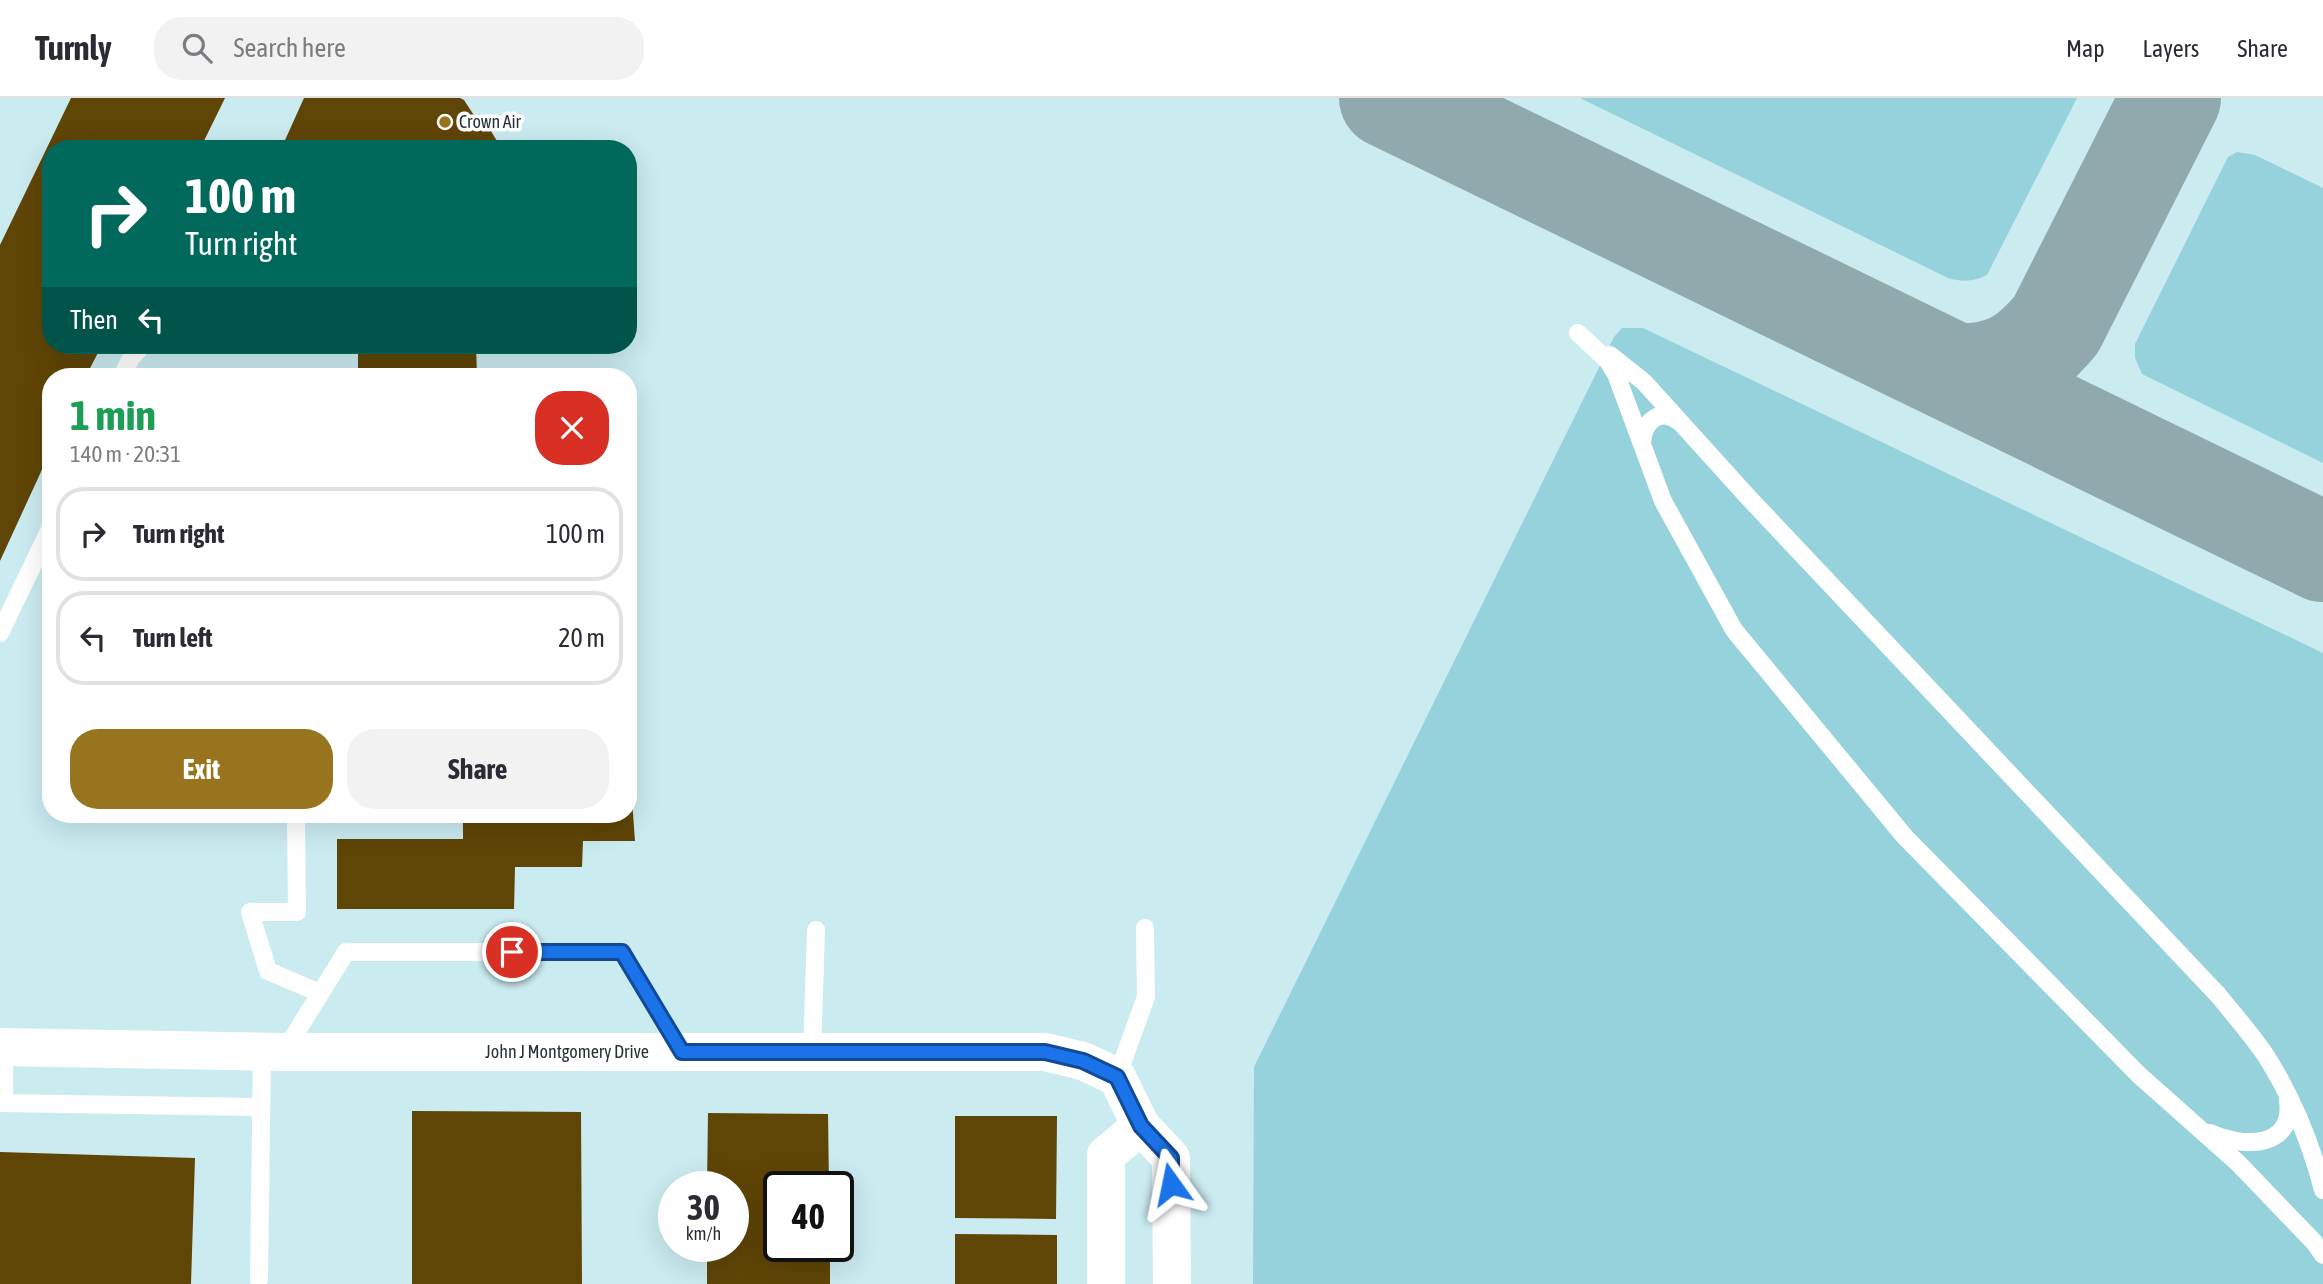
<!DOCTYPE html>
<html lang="en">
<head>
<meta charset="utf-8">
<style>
	:root { --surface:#fff; --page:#f2f2f3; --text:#2b2b33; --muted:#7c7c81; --line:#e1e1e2; --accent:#99741f }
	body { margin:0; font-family:"Asap Condensed",sans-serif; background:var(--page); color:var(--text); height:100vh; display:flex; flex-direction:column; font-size:26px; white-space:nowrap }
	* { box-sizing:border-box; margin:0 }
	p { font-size:23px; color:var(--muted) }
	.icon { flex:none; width:38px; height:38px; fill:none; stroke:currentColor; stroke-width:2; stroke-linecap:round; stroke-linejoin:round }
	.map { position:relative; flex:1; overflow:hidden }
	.side { position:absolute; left:42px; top:270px; width:595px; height:455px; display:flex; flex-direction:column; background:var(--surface); border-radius:28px; box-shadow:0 7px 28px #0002 }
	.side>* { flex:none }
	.top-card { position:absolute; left:42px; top:42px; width:595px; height:214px; border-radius:28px; box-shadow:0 7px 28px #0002; background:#00695c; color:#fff; overflow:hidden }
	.speed { position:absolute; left:658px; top:1073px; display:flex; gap:14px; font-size:35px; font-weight:700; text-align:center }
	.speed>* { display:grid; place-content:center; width:91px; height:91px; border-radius:50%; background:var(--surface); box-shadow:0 7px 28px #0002; line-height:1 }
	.speed small { font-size:18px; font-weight:400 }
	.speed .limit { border:4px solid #111; border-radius:10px; background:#fff; color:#111 }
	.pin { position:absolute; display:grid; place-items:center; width:60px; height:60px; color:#fff; margin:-30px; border:4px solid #fff; border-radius:50%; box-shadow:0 2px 7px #0007 }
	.me { position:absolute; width:77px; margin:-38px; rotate:348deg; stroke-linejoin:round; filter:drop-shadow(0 0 5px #0008) }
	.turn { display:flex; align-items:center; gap:24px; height:147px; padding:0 28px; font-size:32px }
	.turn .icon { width:91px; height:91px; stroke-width:2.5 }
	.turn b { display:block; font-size:49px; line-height:60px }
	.then { display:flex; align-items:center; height:66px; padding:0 28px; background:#0003; gap:14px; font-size:26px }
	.round { display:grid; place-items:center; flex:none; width:74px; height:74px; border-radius:28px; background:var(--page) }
	.summary { display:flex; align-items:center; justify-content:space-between; height:119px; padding:0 28px }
	h1 { font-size:42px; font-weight:700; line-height:52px; color:#1e9e55 }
	.cta { display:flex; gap:14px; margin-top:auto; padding:14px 28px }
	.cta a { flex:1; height:80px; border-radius:28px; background:var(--accent); color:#fff; font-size:28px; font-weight:700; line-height:80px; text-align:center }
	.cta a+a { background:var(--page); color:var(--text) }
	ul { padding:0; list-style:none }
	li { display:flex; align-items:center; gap:21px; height:94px; margin:0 14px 10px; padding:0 14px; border:4px solid var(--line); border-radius:28px }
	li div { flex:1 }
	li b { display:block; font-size:26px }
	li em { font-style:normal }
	header { display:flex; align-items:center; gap:42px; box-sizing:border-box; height:98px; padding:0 35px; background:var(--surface); border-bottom:2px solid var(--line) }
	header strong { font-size:33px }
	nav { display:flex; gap:38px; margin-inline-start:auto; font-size:24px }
	.search { width:490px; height:63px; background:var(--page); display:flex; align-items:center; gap:18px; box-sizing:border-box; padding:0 24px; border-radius:28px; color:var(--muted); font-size:26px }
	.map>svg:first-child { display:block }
</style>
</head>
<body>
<header>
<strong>Turnly</strong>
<div class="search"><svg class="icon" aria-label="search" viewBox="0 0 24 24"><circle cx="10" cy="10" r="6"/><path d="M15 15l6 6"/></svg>Search here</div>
<nav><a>Map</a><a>Layers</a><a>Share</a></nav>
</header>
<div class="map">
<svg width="2323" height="1186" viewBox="0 0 2323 1186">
	<rect width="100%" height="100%" fill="#caebf0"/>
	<path fill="#96d2db" d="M 1580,0 L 2077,0 L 1987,177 C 1973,184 1963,184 1948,180 Z
		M 2237,54 L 2255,57 L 2323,90 L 2323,365 L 2142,276 L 2135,260 L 2135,246 L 2228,59 Z
		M 1622,230 L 1643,230 L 2323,555 L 2323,1186 L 1253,1186 L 1254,969 L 1614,239 Z"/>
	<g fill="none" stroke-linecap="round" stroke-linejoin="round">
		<path stroke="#8fa9ad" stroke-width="100" d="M 1389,0 L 2323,454
			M 1957,276 C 2005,275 2026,262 2056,227 L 2171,0"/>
	</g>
	<path fill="#5f4506" d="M 71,0 L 225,0 L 200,51 L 51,51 L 51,247 L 102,247 L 86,278 L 51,278 L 51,352 L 0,463 L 0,147 Z
		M 304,0 L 460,0 L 464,2 L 479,25 L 484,22 L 502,51 L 281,51 Z
		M 358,247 L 476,247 L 477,278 L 358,278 Z
		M 628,674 L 630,674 L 635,743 L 583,743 L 582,769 L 515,769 L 514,811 L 337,811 L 337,741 L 463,741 L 463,716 L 628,716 Z
		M 412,1013 L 581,1014 L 582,1186 L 412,1186 Z
		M 708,1015 L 828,1016 L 829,1088 L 779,1088 L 779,1148 L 830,1148 L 830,1186 L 707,1186 L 707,1148 L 733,1148 L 733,1088 L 707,1088 Z
		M 955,1018 L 1057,1018 L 1056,1121 L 955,1120 Z
		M 0,1054 L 195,1060 L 191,1186 L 0,1186 Z
		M 955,1136 L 1057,1137 L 1057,1186 L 955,1186 Z"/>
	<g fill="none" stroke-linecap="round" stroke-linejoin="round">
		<path stroke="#fff" stroke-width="18" d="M 1578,235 L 1608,263 L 1616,276 L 1663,403 L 1734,532 L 1905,739 L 2139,977 L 2238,1065 L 2314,1144 L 2323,1157
			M 1610,257 L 1644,284 L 1748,399 L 2219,898 C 2235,918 2252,937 2266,958 C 2292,999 2311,1045 2323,1092
			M 122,278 L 131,260 L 143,247
			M 1642,344 C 1644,324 1659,309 1678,323
			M 0,535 L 51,429
			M 296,716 L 297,814 L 250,814 L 268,873 L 320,895
			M 4,949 L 4,1005
			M 284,954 L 346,854 L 622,854 L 682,954
			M 812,954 L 816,832
			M 1117,979 L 1146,899 L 1145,830
			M 0,1005 L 261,1009
			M 2210,1035 C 2242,1050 2295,1051 2288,1002
			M 259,1181 L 262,954"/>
		<path stroke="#fff" stroke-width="38" d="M 0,949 L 284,954 L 1045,954 L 1083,963 L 1117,979 L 1141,1028 L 1171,1060 L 1172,1186
			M 1106,1186 L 1106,1057 L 1141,1028"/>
	</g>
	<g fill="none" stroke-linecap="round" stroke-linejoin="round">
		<defs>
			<path id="route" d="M 512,854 L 622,854 L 682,954 L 1045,954 L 1083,963 L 1117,979 L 1141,1028 L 1171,1060 L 1171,1086"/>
		</defs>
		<use href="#route" stroke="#114b97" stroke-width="18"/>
		<use href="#route" stroke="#1a73e8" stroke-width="12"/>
	</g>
	<circle fill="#99741f" stroke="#fff" stroke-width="2.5" cx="445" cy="24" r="7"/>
	<g text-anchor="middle" stroke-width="7" stroke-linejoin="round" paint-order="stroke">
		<g font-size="18" fill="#263335" stroke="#fff" text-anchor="start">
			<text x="459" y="30">Crown Air</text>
		</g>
		<g font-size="18" fill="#263335" stroke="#fff">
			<text x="567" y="960">John J Montgomery Drive</text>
		</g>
	</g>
</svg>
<div class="speed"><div>30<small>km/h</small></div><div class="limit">40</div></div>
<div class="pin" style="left:512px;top:854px;background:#d93025"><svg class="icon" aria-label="arrive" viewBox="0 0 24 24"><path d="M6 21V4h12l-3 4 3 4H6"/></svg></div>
<svg class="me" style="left:1171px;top:1086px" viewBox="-20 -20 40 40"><path d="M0-17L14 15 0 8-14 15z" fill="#1a73e8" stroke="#fff" stroke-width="4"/></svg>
<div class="top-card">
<div class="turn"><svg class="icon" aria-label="right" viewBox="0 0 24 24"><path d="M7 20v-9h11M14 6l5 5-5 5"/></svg><div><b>100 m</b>Turn right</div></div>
<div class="then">Then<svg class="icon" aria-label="left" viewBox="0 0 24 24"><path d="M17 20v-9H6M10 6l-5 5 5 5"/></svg></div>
</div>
<section class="side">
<div class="summary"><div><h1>1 min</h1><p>140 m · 20:31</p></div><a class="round" style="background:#d93025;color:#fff"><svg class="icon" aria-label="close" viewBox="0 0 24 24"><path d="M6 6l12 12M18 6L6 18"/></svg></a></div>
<ul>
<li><svg class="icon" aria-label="right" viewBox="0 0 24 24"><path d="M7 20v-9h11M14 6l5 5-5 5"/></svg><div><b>Turn right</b></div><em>100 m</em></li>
<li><svg class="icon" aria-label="left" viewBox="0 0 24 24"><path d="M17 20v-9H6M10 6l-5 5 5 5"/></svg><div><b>Turn left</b></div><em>20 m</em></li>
</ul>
<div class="cta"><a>Exit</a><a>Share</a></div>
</section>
</div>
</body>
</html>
